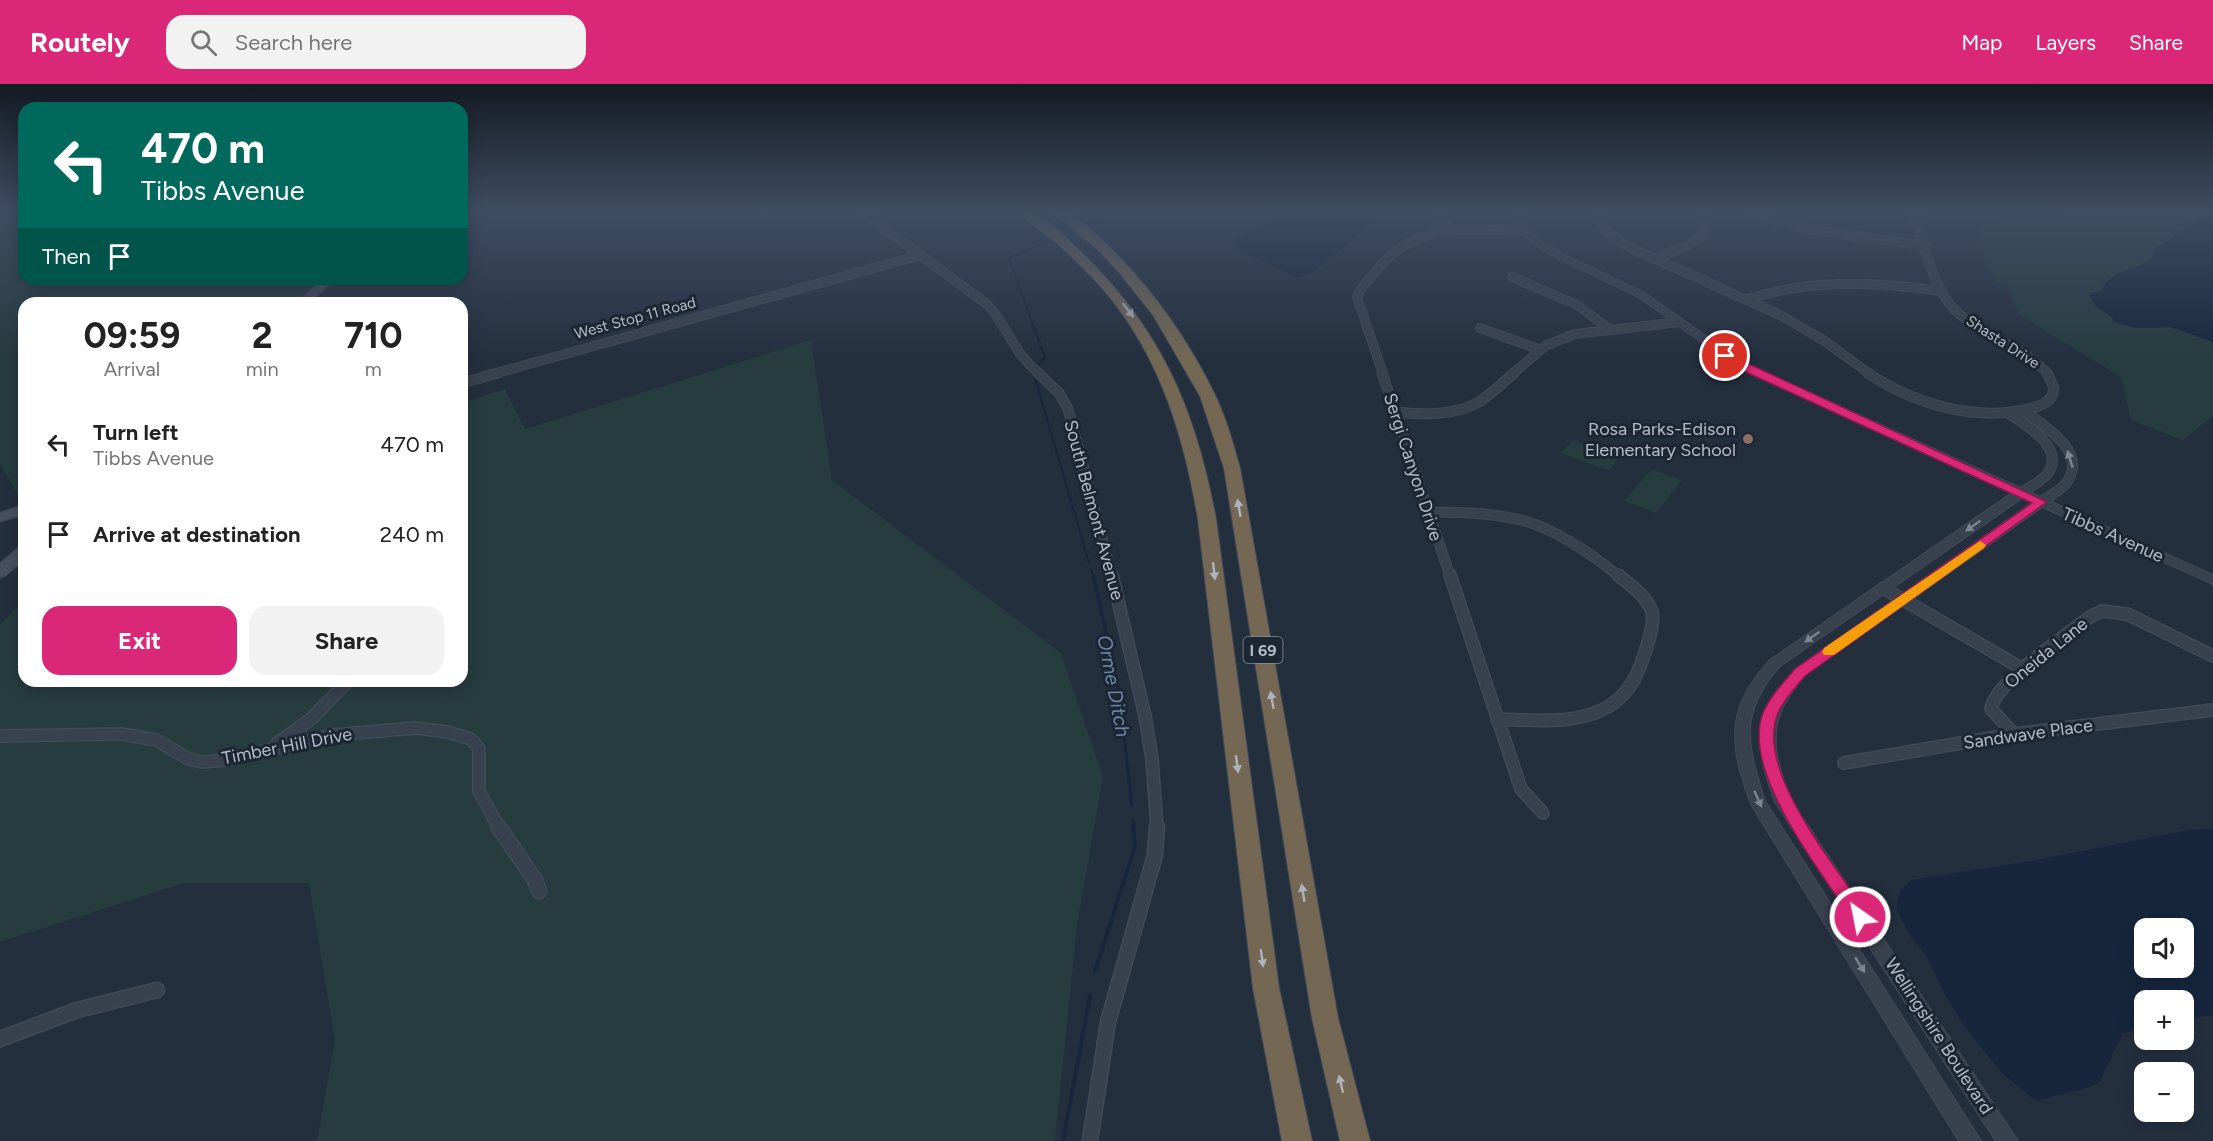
<!DOCTYPE html>
<html lang="en">
<head>
<meta charset="utf-8">
<style>
	:root { --surface:#fff; --page:#f2f2f2; --text:#222; --muted:#767676; --accent:#db2777 }
	body { margin:0; font-family:Figtree,sans-serif; background:var(--page); color:var(--text); height:100vh; display:flex; flex-direction:column; font-size:22px; white-space:nowrap }
	* { box-sizing:border-box; margin:0 }
	p { font-size:20px; color:var(--muted) }
	.icon { flex:none; width:33px; height:33px; fill:none; stroke:currentColor; stroke-width:2; stroke-linecap:round; stroke-linejoin:round }
	.map { position:relative; flex:1; overflow:hidden }
	.side { position:absolute; left:18px; top:213px; width:450px; height:390px; display:flex; flex-direction:column; background:var(--surface); border-radius:18px; box-shadow:0 3px 15px #0003 }
	.side>* { flex:none }
	.banner { position:absolute; left:18px; top:18px; width:450px; height:183px; border-radius:18px; box-shadow:0 3px 15px #0003; background:#00695c; color:#fff; overflow:hidden }
	.buttons { position:absolute; left:2134px; top:834px; display:grid; gap:12px }
	.buttons a { display:grid; place-items:center; width:60px; height:60px; border-radius:12px; background:var(--surface); box-shadow:0 3px 15px #0003; font-size:30px }
	.pin { position:absolute; display:grid; place-items:center; width:51px; height:51px; color:#fff; margin:-26px; border:3px solid #fff; border-radius:50%; box-shadow:0 2px 6px #0007 }
	.me { position:absolute; width:66px; margin:-33px; rotate:327deg; stroke-linejoin:round; filter:drop-shadow(0 0 4px #0008) }
	.turn { display:flex; align-items:center; gap:21px; height:126px; padding:0 24px; font-size:27px }
	.turn .icon { width:78px; height:78px; stroke-width:2.5 }
	.turn b { display:block; font-size:42px; line-height:51px }
	.then { display:flex; align-items:center; height:57px; padding:0 24px; background:#0003; gap:12px; font-size:22px }
	.eta { display:flex; justify-content:space-evenly; align-items:center; height:102px; text-align:center }
	.eta b { font-size:36px; font-weight:700; line-height:42px }
	.primary-button { display:flex; gap:12px; margin-top:auto; padding:12px 24px }
	.primary-button a { flex:1; height:69px; border-radius:18px; background:var(--accent); color:#fff; font-size:24px; font-weight:700; line-height:69px; text-align:center }
	.primary-button a+a { background:var(--page); color:var(--text) }
	ul { padding:0; list-style:none }
	li { display:flex; align-items:center; gap:18px; height:90px; padding:0 24px }
	li div { flex:1 }
	li b { display:block; font-size:22px }
	li em { font-style:normal }
	header { display:flex; align-items:center; gap:36px; box-sizing:border-box; height:84px; padding:0 30px; background:var(--accent); color:#fff }
	header strong { font-size:28px }
	nav { display:flex; gap:33px; margin-inline-start:auto; font-size:21px }
	.search { width:420px; height:54px; background:var(--page); display:flex; align-items:center; gap:15px; box-sizing:border-box; padding:0 21px; border-radius:18px; color:var(--muted); font-size:22px }
	.map>svg:first-child { display:block }
</style>
</head>
<body>
<header>
<strong>Routely</strong>
<div class="search"><svg class="icon" aria-label="search" viewBox="0 0 24 24"><circle cx="10" cy="10" r="6"/><path d="M15 15l6 6"/></svg>Search here</div>
<nav><a>Map</a><a>Layers</a><a>Share</a></nav>
</header>
<div class="map">
<svg width="2213" height="1057" viewBox="0 0 2213 1057">
	<rect width="100%" height="100%" fill="#242f3e"/>
	<path fill="#263c3f" d="M 0,128 L 24,128 L 24,195 L 323,195 L 296,219 L 24,219 L 24,417 L 22,418 L 0,379 Z
		M 2065,128 L 2213,128 L 2213,332 L 2183,356 L 2131,336 L 2121,293 L 2018,230 L 2007,200 L 1997,198 C 1990,183 1973,159 1979,142 L 1986,139 L 2035,137 L 2035,135 L 2052,137 L 2068,131 Z
		M 811,256 L 832,396 L 1061,569 L 1103,693 L 1077,841 L 1055,1057 L 317,1057 L 335,956 L 309,799 L 184,799 L 0,858 L 0,541 L 24,516 L 24,597 L 462,597 L 462,319 L 505,305 L 525,345 Z
		M 1573,356 L 1620,373 L 1609,387 L 1561,369 Z
		M 1652,385 L 1682,396 L 1656,429 L 1624,417 Z"/>
	<path fill="#17263c" fill-rule="evenodd" d="M 1294,128 L 1385,128 L 1314,188 L 1299,194 L 1238,166 L 1235,154 L 1294,130 Z
		M 2213,128 L 2213,258 L 2171,243 L 2136,244 L 2113,238 L 2112,233 L 2094,221 L 2089,209 L 2101,207 L 2106,198 L 2118,189 L 2135,184 L 2151,175 L 2154,165 L 2176,151 L 2179,146 Z
		M 2213,745 L 2213,931 L 2184,935 L 2184,916 L 2145,916 L 2145,943 L 2122,950 L 2100,998 L 2087,1004 L 2038,1016 L 2030,1012 L 2002,989 L 1967,946 L 1945,911 L 1928,875 L 1907,847 L 1896,824 L 1900,808 L 1911,796 L 2031,777 L 2190,746 ZM 2184,844 L 2184,884 L 2145,884 L 2145,844 Z"/>
	<g fill="none" stroke-linecap="round" stroke-linejoin="round">
		<path stroke="#17263c" stroke-width="2" d="M 1092,139 L 1108,128
			M 1037,282 L 1045,274 L 1009,174 L 1047,158
			M 1035,294 L 1089,479
			M 1091,485 L 1093,492"/>
		<path stroke="#17263c" stroke-width="3" d="M 1093,491 L 1118,602 L 1132,721
			M 1133,737 L 1134,744"/>
		<path stroke="#17263c" stroke-width="4" d="M 1095,887 L 1135,763 L 1133,742
			M 1063,1057 L 1090,912"/>
		<defs>
			<path id="minor-far3" d="M 862,128 L 988,221 C 1009,245 1013,269 1040,290
				M 1440,128 L 1442,136 L 1451,147
				M 1597,128 L 1606,147 L 1625,161 L 1782,232 L 1823,256 L 1870,290
				M 1749,128 L 1806,145 L 1926,162
				M 1916,128 L 1914,132 C 1924,159 1933,204 1954,225 C 1981,252 2022,261 2048,290
				M 1653,175 L 1685,163 L 1703,152 L 1707,128
				M 1512,193 L 1577,221 L 1611,246
				M 1748,215 C 1816,194 1873,198 1942,207
				M 1480,244 L 1541,266
				M 493,290 L 921,171
				M 1383,290 L 1357,213 C 1361,203 1369,195 1376,187 C 1417,136 1466,146 1524,147
				M 1512,290 L 1547,261 L 1575,250 L 1679,238"/>
			<path id="minor-far2" d="M 1038,289 L 1059,309 L 1068,325 L 1112,492
				M 1382,289 L 1450,492
				M 1868,289 C 1912,319 1974,338 2028,325 C 2040,322 2053,319 2054,304 L 2047,289
				M 462,299 L 498,289
				M 2024,327 C 2045,342 2088,368 2067,398 C 2061,407 2049,412 2041,418
				M 1394,328 C 1421,331 1453,332 1477,319 C 1490,312 1502,299 1514,289
				M 2008,329 C 2025,340 2066,364 2048,389 C 2042,398 2029,403 2021,409
				M 1427,428 C 1461,429 1495,428 1528,438 C 1558,447 1595,473 1619,492"/>
			<path id="minor-far1" d="M 1112,491 L 1145,632 L 1152,675 L 1157,744
				M 1450,491 L 1521,705 L 1543,729
				M 1883,504 L 2023,585
				M 1497,635 C 1532,636 1570,641 1602,626 C 1613,621 1623,612 1630,602 C 1639,590 1656,542 1652,528 C 1647,512 1629,500 1618,491
				M 2014,650 L 1991,625 C 1994,599 2068,550 2090,533 L 2102,527 L 2127,530 L 2213,572
				M 0,652 L 122,650 L 156,656 L 189,675 L 202,678 L 225,676 L 332,651 L 416,644 L 447,648 L 471,655 L 479,665 L 479,707 L 499,744
				M 276,660 L 311,635 L 348,597
				M 1844,679 L 2014,650 L 2213,626"/>
			<path id="minor" d="M 498,742 L 535,796 L 539,807
				M 0,955 L 77,926 L 157,906
				M 1090,1057 L 1108,938 L 1155,771 L 1157,742"/>
			<path id="tertiary" d="M 1516,128 L 1524,128 L 1525,142 L 1538,155 L 1566,172 L 1643,208 L 1746,280 L 2213,491 L 2213,500 L 2042,423 L 1805,591 C 1766,637 1771,661 1790,715 L 2018,1057 L 1996,1057 L 1777,721 C 1772,712 1769,701 1766,691 C 1753,644 1764,619 1795,585 L 2032,419 L 2022,414 L 1780,582 C 1738,629 1747,661 1765,717 L 1981,1057 L 1959,1057 L 1752,722 C 1747,712 1744,699 1740,687 C 1728,640 1738,611 1770,576 L 2012,409 L 1738,284 L 1637,212 L 1545,168 L 1518,145 L 1515,137 Z"/>
			<path id="secondary" d="M 323,195 L 334,195 L 309,219 L 298,219 Z
				M 24,422 L 24,430 L 0,437 L 0,429 Z
				M 24,463 L 24,475 L 5,491 L 0,493 L 0,480 L 19,464 Z"/>
			<path id="motorway" d="M 1019,128 C 1023,128 1029,127 1033,128 C 1042,131 1068,155 1076,163 C 1160,243 1195,322 1216,435 L 1279,904 L 1312,1057 L 1282,1057 L 1253,904 L 1198,435 C 1183,346 1156,259 1091,192 C 1080,181 1069,170 1058,160 C 1045,149 1029,140 1019,128 Z
				M 1053,128 C 1057,128 1063,127 1067,128 C 1075,131 1085,141 1092,147 C 1143,192 1185,249 1215,311 C 1226,334 1233,359 1240,384 L 1338,934 L 1370,1057 L 1340,1057 L 1312,934 L 1224,384 L 1200,312 L 1153,231 L 1118,187 L 1098,166 Z"/>
		</defs>
		<use href="#minor-far3" stroke="#414a57" stroke-width="10"/>
		<use href="#minor-far2" stroke="#414a57" stroke-width="11"/>
		<use href="#minor-far1" stroke="#414a57" stroke-width="14"/>
		<use href="#minor" stroke="#414a57" stroke-width="17"/>
		<use href="#tertiary" stroke="#414a57" stroke-width="2"/>
		<use href="#secondary" stroke="#414a57" stroke-width="3"/>
		<use href="#motorway" stroke="#434c59" stroke-width="2"/>
		<use href="#minor-far3" stroke="#38414e" stroke-width="8"/>
		<use href="#minor-far2" stroke="#38414e" stroke-width="9"/>
		<use href="#minor-far1" stroke="#38414e" stroke-width="11"/>
		<use href="#minor" stroke="#38414e" stroke-width="14"/>
		<use href="#tertiary" fill="#38414e" fill-rule="evenodd"/>
		<use href="#secondary" fill="#465061" fill-rule="evenodd"/>
		<use href="#motorway" fill="#746855" fill-rule="evenodd"/>
	</g>
	<defs><path id="oneway-solid" d="M-6-.8H1V-3.2L6.5 0L1 3.2V.8H-6Z" transform="scale(1.5)"/></defs>
	<g fill="#aeb4bd">
		<use href="#oneway-solid" transform="translate(1128 226) rotate(52)"/>
		<use href="#oneway-solid" transform="translate(1239 424) rotate(-100)"/>
		<use href="#oneway-solid" transform="translate(1214 487) rotate(83)"/>
		<use href="#oneway-solid" transform="translate(1272 616) rotate(-100)"/>
		<use href="#oneway-solid" transform="translate(1237 680) rotate(83)"/>
		<use href="#oneway-solid" transform="translate(1303 809) rotate(-99)"/>
		<use href="#oneway-solid" transform="translate(1262 874) rotate(82)"/>
		<use href="#oneway-solid" transform="translate(1341 1000) rotate(-103)"/>
	</g>
	<g fill="#7c8592">
		<use href="#oneway-solid" transform="translate(2070 375) rotate(-107)"/>
		<use href="#oneway-solid" transform="translate(1973 442) rotate(145)"/>
		<use href="#oneway-solid" transform="translate(1812 553) rotate(145)"/>
		<use href="#oneway-solid" transform="translate(1758 715) rotate(66)"/>
		<use href="#oneway-solid" transform="translate(1860 881) rotate(58)"/>
	</g>
	<linearGradient id="sky" x2="0" y2="1"><stop stop-color="#141a22"/><stop offset="0.46" stop-color="#3f4d63"/><stop offset="1" stop-color="#3f4d63" stop-opacity="0"/></linearGradient>
	<rect width="2213" height="276" fill="url(#sky)"/>
	<path fill="#db2777" stroke="#8e194d" stroke-width="1.5" d="M 1725,269 L 2047,418 L 1805,592 C 1796,603 1784,615 1778,629 C 1754,686 1836,782 1866,828 L 1869,833 L 1866,838 L 1860,840 L 1854,838 C 1823,790 1740,688 1763,629 C 1770,612 1784,598 1795,585 L 2032,419 L 1746,288 L 1721,274 L 1720,272 Z"/>
	<path fill="#f59e0b" d="M 1980,457 L 1986,461 L 1984,464 L 1834,571 L 1824,571 L 1822,568 L 1824,564 Z"/>
	<circle fill="#8d6e63" stroke="#1d2633" stroke-width="2" cx="1748" cy="355" r="6"/>
	<g text-anchor="middle" stroke-width="6" stroke-linejoin="round" paint-order="stroke">
		<g font-size="15" fill="#b4bcc9" stroke="#1d2633">
			<text transform="translate(635 234) rotate(-15)" y="5">West Stop 11 Road</text>
			<text transform="translate(2003 258) rotate(33)" y="5">Shasta Drive</text>
		</g>
		<rect fill="#1d2633" stroke="#878f9c" stroke-width="1.5" x="1243.5" y="553" width="39" height="26" rx="4.5"/>
		<g font-size="16" font-weight="bold" fill="#b4bcc9">
			<text x="1263" y="572">I 69</text>
		</g>
		<g font-size="18" fill="#b4bcc9" stroke="#1d2633" text-anchor="end">
			<text x="1736" y="351">Rosa Parks-Edison<tspan x="1736" dy="21">Elementary School</tspan></text>
		</g>
		<g font-size="18" fill="#b4bcc9" stroke="#1d2633">
			<text transform="translate(1413 383) rotate(72)" y="6">Sergi Canyon Drive</text>
			<text transform="translate(1094 426) rotate(75)" y="6">South Belmont Avenue</text>
			<text transform="translate(2113 451) rotate(24)" y="6">Tibbs Avenue</text>
			<text transform="translate(2046 569) rotate(-39)" y="6">Oneida Lane</text>
			<text transform="translate(2028 650) rotate(-8)" y="6">Sandwave Place</text>
			<text transform="translate(287 662) rotate(-11)" y="6">Timber Hill Drive</text>
			<text transform="translate(1939 952) rotate(57)" y="6">Wellingshire Boulevard</text>
		</g>
		<g font-size="20" font-style="italic" fill="#6d86a8" stroke="#1d2633">
			<text transform="translate(1114 602) rotate(79)" y="7">Orme Ditch</text>
		</g>
	</g>
</svg>
<div class="buttons">
<a><svg class="icon" aria-label="sound" viewBox="0 0 24 24"><path d="M4 9h4l5-4v14l-5-4H4zM17 9q2 3 0 6"/></svg></a>
<a>+</a>
<a>−</a>
</div>
<div class="pin" style="left:1725px;top:272px;background:#d93025"><svg class="icon" aria-label="arrive" viewBox="0 0 24 24"><path d="M6 21V4h12l-3 4 3 4H6"/></svg></div>
<svg class="me" style="left:1860px;top:833px" viewBox="-20 -20 40 40"><circle r="17" fill="#db2777" stroke="#fff" stroke-width="3"/><path d="M0-11L8 9 0 5-8 9z" fill="#fff"/></svg>
<div class="banner">
<div class="turn"><svg class="icon" aria-label="left" viewBox="0 0 24 24"><path d="M17 20v-9H6M10 6l-5 5 5 5"/></svg><div><b>470 m</b>Tibbs Avenue</div></div>
<div class="then">Then<svg class="icon" aria-label="arrive" viewBox="0 0 24 24"><path d="M6 21V4h12l-3 4 3 4H6"/></svg></div>
</div>
<section class="side">
<div class="eta">
<div><b>09:59</b><p>Arrival</p></div>
<div><b>2</b><p>min</p></div>
<div><b>710</b><p>m</p></div>
</div>
<ul>
<li><svg class="icon" aria-label="left" viewBox="0 0 24 24"><path d="M17 20v-9H6M10 6l-5 5 5 5"/></svg><div><b>Turn left</b><p>Tibbs Avenue</p></div><em>470 m</em></li>
<li><svg class="icon" aria-label="arrive" viewBox="0 0 24 24"><path d="M6 21V4h12l-3 4 3 4H6"/></svg><div><b>Arrive at destination</b></div><em>240 m</em></li>
</ul>
<div class="primary-button"><a>Exit</a><a>Share</a></div>
</section>
</div>
</body>
</html>
